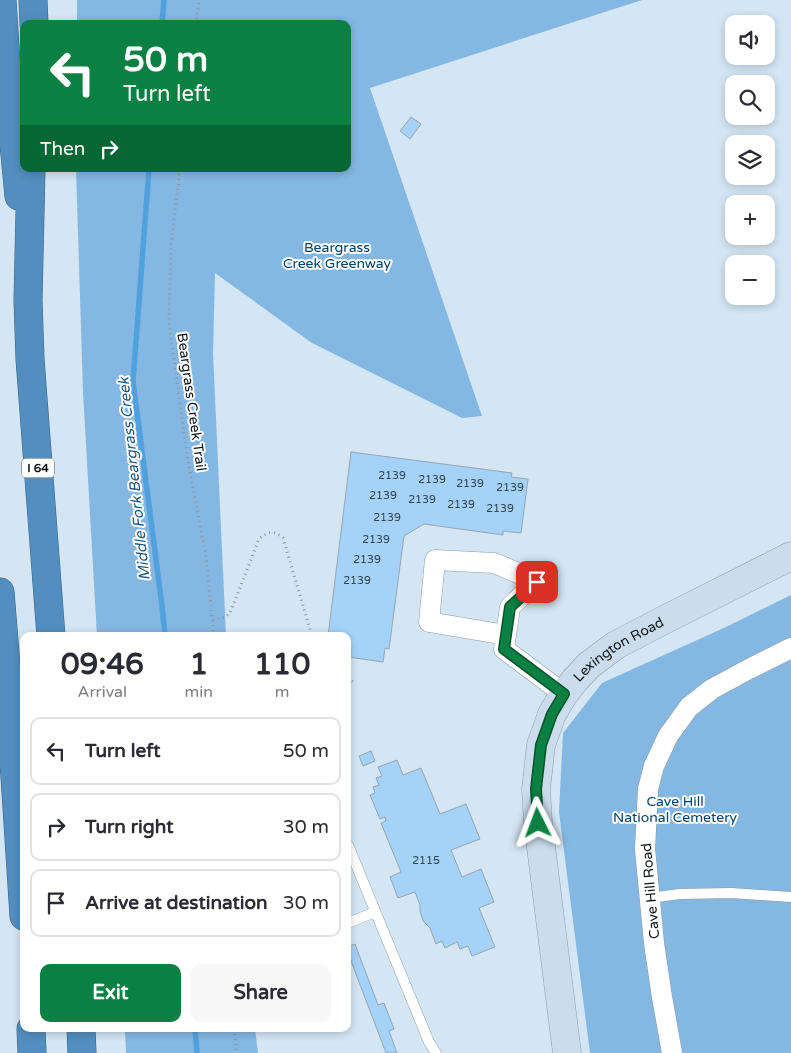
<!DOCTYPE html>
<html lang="en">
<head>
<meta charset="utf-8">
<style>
	:root { --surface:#fff; --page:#f7f7f7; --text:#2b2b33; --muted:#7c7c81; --line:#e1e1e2; --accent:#0b8043 }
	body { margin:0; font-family:"Varela Round",sans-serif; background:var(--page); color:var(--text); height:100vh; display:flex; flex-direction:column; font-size:19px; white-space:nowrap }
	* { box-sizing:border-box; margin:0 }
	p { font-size:16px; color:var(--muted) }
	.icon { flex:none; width:28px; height:28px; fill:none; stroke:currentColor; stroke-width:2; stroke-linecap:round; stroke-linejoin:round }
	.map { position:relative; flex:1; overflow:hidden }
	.details { position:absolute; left:20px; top:632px; width:331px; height:400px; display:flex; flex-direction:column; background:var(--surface); border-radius:10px; box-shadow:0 2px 8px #0003 }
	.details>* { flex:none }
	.top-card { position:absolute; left:20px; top:20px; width:331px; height:152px; border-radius:10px; box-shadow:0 2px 8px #0003; background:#0b8043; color:#fff; overflow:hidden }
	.buttons { position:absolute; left:725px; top:15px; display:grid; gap:10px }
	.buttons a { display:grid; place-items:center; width:50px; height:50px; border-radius:10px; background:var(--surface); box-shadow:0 2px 8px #0003; font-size:25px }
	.pin { position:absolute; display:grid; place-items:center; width:42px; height:42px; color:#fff; margin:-21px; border-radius:10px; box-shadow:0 2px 8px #0006 }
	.me { position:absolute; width:55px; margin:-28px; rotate:357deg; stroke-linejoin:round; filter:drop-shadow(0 0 4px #0008) }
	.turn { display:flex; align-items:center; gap:18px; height:105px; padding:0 20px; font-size:22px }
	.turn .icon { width:65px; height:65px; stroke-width:2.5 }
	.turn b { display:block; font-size:35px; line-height:42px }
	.then { display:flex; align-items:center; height:48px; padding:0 20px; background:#0003; gap:10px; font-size:19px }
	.eta { display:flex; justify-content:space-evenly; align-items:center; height:85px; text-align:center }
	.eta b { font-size:30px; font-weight:700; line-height:35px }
	.action { display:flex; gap:10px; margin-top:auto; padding:10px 20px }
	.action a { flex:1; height:58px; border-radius:10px; background:var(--accent); color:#fff; font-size:20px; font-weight:700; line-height:58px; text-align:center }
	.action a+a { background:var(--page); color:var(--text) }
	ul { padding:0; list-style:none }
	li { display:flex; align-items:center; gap:15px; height:68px; margin:0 10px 8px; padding:0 10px; border:2px solid var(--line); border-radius:10px }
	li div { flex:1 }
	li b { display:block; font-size:19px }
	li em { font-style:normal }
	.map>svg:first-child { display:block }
</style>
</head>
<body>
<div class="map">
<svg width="791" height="1053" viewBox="0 0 791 1053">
	<rect width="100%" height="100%" fill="#d4e5f3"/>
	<path fill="#84b7e2" d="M 77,0 L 642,0 L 370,88 L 482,416 L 462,418 L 312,343 L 215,273 L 213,354 L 226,636 L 97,636 L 83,392 L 76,169 L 348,169 L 348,24 L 77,24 Z
		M 791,595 L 791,1053 L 590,1053 L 559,812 L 563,733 L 602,683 L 726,627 Z
		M 125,1029 L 255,1029 L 258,1053 L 126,1053 Z"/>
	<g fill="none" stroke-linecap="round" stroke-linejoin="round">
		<path stroke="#51a1df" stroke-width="5.5" d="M 162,24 L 164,0
			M 149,169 L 133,381 L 162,606 L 165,636
			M 195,1029 L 197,1053"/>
	</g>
	<path fill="#a4d2f8" stroke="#96a5b3" d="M 411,117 L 421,124 L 410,139 L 400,131 Z
		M 351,452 L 512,473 L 511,477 L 528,479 L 521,533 L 503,531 L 503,535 L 424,524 L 404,536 L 389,649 L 385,648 L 383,662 L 348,657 L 348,636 L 328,636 Z
		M 371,751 L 375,761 L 363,766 L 359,756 Z
		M 397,760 L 403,775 L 421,768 L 440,814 L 466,804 L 480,839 L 451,850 L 462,877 L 481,869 L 494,902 L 479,908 L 495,947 L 472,956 L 468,946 L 460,949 L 457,942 L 445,948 L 442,941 L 436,944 L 430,928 L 423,921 L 420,911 L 420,905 L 415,892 L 398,898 L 390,877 L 401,872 L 381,823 L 386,821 L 385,817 L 380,819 L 370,795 L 375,793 L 373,787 L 379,785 L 376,778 L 382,776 L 378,767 Z
		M 355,944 L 378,1005 L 384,1003 L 394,1029 L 389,1031 L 397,1053 L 386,1053 L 348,953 L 348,947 Z"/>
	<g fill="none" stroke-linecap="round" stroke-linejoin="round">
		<defs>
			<path id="service" d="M 348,845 L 429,1042 L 436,1053
				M 649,898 L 680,894 L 731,893 L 791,897
				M 348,923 L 375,912"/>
			<path id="minor" d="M 506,635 L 429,622 L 435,560 L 494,563 L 537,581 L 510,607 L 504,649 L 564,694
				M 672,1053 L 662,997 L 654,943 L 645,849 L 648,789 L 654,766 L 668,736 L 689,707 L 712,689 L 749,669 L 791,648"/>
			<g id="secondary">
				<path id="s1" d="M 567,1053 L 538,823 L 536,789 L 541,745 L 552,714 L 564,694 L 575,680 L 589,665 L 616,645 L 666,619 L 791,556"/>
			</g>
			<path id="motorway" d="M 2,0 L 6,62 L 19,196
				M 33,0 L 34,24
				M 31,169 L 28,300 L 30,359 L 51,636
				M 0,592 L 15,777 L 24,916
				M 31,1029 L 32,1053
				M 81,1029 L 82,1053"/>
		</defs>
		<use href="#service" stroke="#8d9ca9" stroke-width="11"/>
		<use href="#minor" stroke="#8d9ca9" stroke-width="21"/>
		<use href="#secondary" stroke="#8d9ca9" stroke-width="29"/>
		<use href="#motorway" stroke="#3a6384" stroke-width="29"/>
		<path stroke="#8c99a3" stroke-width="3" stroke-dasharray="1 4" stroke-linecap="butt" d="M 196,24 L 199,0
			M 180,169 L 171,246 L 169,323 L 188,461 L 206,557 L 214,636
			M 213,620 L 225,617 L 230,613 L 259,539 C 269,531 273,530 283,538 L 312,636
			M 311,636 L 314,635 L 318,636
			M 348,678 L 353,682
			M 235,1029 L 236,1053"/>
		<use href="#service" stroke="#fff" stroke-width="10"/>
		<use href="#minor" stroke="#fff" stroke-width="20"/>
		<use href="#secondary" stroke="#cbddec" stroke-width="28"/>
		<use href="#motorway" stroke="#528ebf" stroke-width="28"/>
	</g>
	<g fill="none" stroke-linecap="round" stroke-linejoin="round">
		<defs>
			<path id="route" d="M 537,582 L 510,607 L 504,649 L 564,694 L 552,714 L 541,745 L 536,789 L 538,823"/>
		</defs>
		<use href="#route" stroke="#07532c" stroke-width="12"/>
		<use href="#route" stroke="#0b8043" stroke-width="9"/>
	</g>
	<g text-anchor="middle" stroke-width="4" stroke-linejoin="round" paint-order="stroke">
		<g font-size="11" fill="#32424e">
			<text x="392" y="479">2139</text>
			<text x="432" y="483">2139</text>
			<text x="470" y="487">2139</text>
			<text x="510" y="491">2139</text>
			<text x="383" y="499">2139</text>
			<text x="422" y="503">2139</text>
			<text x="461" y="508">2139</text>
			<text x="500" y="512">2139</text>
			<text x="387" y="521">2139</text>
			<text x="376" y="543">2139</text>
			<text x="367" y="563">2139</text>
			<text x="357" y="584">2139</text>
			<text x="426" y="864">2115</text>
		</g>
		<rect fill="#fff" stroke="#55595c" stroke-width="1" x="22" y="458.5" width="32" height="19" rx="4"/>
		<g font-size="12" font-weight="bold" fill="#0c1216">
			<text x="38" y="472">I 64</text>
		</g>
		<g font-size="14" fill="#003f67" stroke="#fff">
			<text x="337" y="252">Beargrass<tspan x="337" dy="16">Creek Greenway</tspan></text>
			<text x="675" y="806">Cave Hill<tspan x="675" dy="16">National Cemetery</tspan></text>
		</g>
		<g font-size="14" fill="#0c1216" stroke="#fff">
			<text transform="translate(192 402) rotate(82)" y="5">Beargrass Creek Trail</text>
			<text dy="5" stroke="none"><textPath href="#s1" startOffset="438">Lexington Road</textPath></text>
			<text transform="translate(650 891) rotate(-95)" y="5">Cave Hill Road</text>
		</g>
		<g font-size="15" font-style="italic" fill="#1b557e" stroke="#fff">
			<text transform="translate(134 479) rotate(-96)" y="5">Middle Fork Beargrass Creek</text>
		</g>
	</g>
</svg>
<div class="buttons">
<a><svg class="icon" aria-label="sound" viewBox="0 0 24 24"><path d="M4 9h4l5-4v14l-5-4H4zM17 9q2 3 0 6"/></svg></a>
<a><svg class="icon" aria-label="search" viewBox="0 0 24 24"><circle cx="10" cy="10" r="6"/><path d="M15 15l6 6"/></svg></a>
<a><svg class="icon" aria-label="layers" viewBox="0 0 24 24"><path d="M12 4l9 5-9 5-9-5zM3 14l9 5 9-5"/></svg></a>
<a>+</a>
<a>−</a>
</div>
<div class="pin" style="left:537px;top:582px;background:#d93025"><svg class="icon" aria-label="arrive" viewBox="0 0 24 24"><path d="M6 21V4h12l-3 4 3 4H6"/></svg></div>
<svg class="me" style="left:538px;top:823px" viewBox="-20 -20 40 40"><path d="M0-17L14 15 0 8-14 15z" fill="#0b8043" stroke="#fff" stroke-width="4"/></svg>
<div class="top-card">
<div class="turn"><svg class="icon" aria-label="left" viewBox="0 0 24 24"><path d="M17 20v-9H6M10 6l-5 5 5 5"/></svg><div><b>50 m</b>Turn left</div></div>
<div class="then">Then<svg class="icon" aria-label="right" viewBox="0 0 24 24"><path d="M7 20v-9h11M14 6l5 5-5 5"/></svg></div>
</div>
<section class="details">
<div class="eta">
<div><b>09:46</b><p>Arrival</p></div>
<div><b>1</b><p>min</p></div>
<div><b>110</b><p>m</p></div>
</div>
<ul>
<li><svg class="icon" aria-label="left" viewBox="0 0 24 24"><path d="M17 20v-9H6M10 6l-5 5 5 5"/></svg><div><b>Turn left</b></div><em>50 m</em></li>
<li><svg class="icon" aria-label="right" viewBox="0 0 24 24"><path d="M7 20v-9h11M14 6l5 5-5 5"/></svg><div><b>Turn right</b></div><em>30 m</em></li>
<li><svg class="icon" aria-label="arrive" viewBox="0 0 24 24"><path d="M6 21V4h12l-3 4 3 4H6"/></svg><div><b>Arrive at destination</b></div><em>30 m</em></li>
</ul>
<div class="action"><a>Exit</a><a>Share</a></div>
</section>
</div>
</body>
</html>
